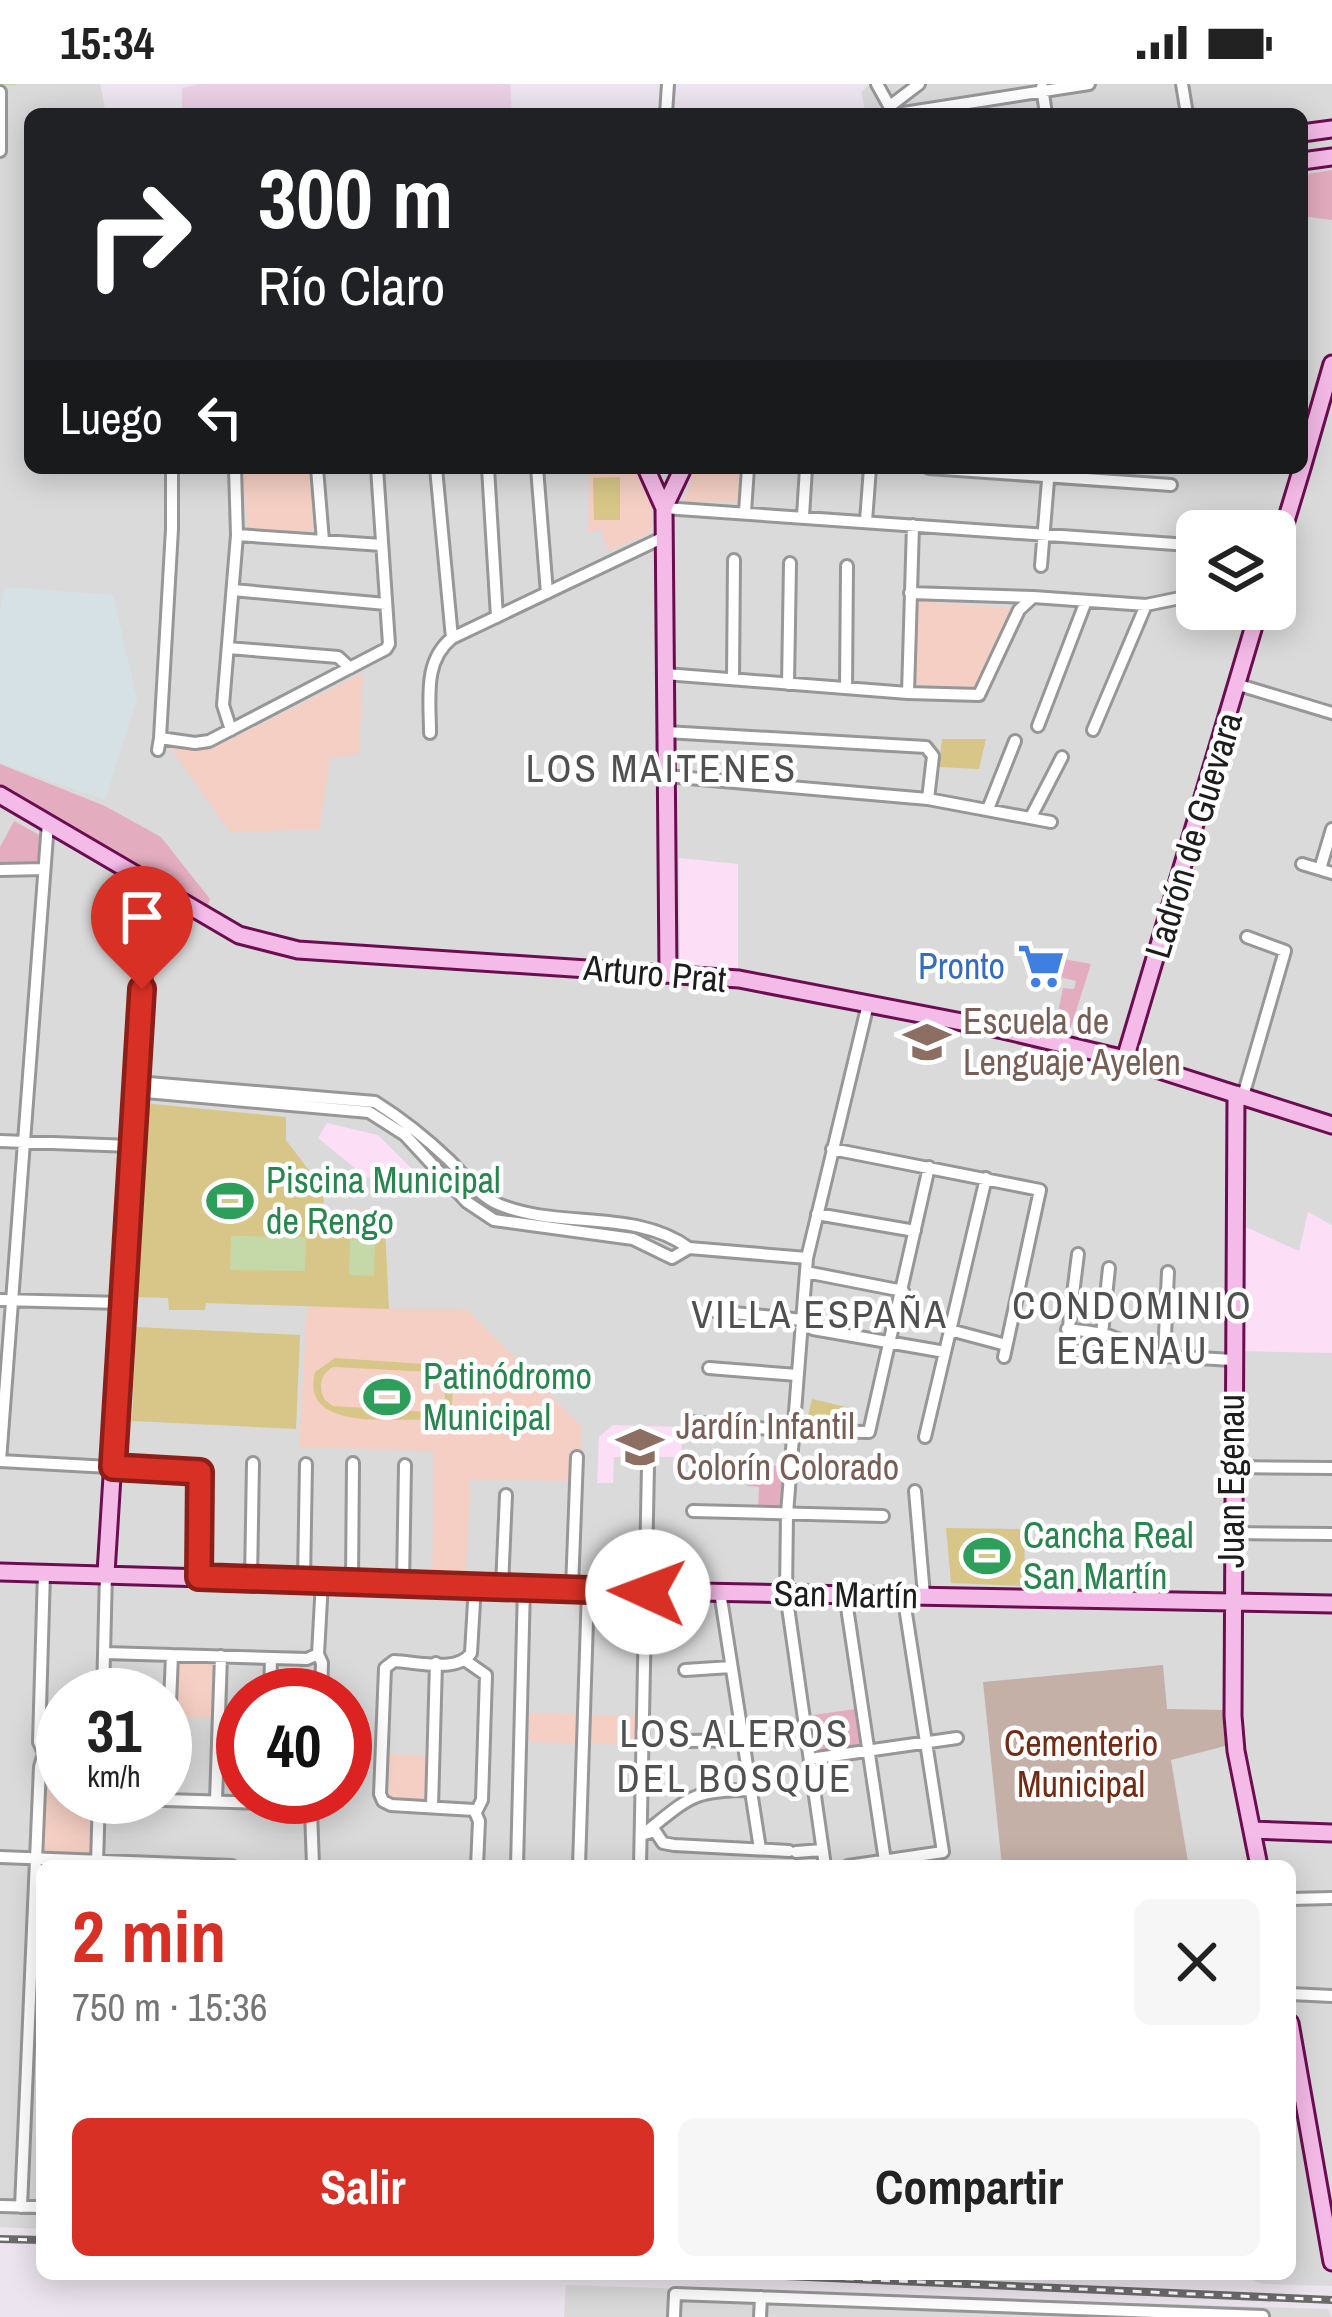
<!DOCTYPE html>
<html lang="es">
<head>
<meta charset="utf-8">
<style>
	:root { --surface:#fff; --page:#f6f6f6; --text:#222; --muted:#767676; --accent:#d93025 }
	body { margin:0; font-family:"Archivo Narrow",sans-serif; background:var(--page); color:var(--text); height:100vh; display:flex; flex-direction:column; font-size:45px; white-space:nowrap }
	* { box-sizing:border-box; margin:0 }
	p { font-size:39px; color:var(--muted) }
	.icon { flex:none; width:66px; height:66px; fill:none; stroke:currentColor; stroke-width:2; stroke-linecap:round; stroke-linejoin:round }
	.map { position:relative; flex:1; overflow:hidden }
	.side { position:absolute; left:36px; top:1776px; width:1260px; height:420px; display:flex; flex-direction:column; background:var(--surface); border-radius:18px; box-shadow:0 6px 30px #0003 }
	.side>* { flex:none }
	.guide { position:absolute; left:24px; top:24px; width:1284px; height:366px; border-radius:18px; box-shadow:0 6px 30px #0003; background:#202124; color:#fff; overflow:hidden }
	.tools { position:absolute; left:1176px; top:426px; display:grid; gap:24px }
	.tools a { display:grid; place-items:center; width:120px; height:120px; border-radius:18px; background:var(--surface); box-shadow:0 6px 30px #0003; font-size:60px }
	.speed { position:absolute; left:36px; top:1584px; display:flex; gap:24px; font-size:60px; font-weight:700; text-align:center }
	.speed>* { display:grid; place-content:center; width:156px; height:156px; border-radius:50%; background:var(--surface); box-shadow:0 6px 30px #0003; line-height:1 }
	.speed small { font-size:30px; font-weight:400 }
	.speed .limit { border:18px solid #d22; background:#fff; color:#111 }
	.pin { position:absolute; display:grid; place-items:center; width:102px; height:102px; color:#fff; margin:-123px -51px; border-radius:50% 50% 50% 0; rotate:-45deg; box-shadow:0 0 12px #0007 }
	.pin .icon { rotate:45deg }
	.me { position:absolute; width:132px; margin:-66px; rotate:272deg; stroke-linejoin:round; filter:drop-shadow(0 0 9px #0008) }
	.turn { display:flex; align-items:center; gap:42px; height:252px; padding:0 36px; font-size:54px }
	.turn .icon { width:156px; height:156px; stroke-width:2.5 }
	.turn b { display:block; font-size:84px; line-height:102px }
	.then { display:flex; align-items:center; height:114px; padding:0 36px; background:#0003; gap:24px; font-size:45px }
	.round { display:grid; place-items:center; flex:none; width:126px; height:126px; border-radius:18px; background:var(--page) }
	.head { display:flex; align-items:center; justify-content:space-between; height:204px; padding:0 36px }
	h1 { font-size:72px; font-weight:700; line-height:90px; color:var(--accent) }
	.cta { display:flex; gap:24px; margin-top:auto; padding:24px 36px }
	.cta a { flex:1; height:138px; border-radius:18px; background:var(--accent); color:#fff; font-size:48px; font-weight:700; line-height:138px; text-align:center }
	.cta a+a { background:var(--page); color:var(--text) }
	.status { display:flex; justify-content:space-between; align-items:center; height:84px; padding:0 60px; background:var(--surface); direction:ltr }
	.status svg { height:33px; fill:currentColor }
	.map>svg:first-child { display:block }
</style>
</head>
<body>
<div class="status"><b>15:34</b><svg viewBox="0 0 49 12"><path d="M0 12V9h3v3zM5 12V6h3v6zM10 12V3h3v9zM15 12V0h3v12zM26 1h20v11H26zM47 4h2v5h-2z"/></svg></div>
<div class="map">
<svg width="1332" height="2233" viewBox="0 0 1332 2233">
	<rect width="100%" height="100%" fill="#ece4ee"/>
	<path fill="#dadadb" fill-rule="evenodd" d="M 0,0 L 100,0 L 106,30 L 30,30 L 30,384 L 1302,384 L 1302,30 L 866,30 L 861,8 L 870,0 L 1332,0 L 1332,2202 L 1262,2200 L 1253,2196 L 1252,2190 L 1290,2190 L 1290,1782 L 42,1782 L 42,2145 L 0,2143 ZM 1197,447 L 1275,447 L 1275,525 L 1197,525 ZM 63,1611 L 165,1611 L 165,1713 L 63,1713 ZM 243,1611 L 345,1611 L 345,1713 L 243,1713 Z
		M 566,2201 L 1328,2225 L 1332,2233 L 564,2233 Z"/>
	<path fill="#d6e1e6" d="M 5,503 L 113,511 L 137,615 L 105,716 L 0,679 L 0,526 Z"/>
	<path fill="#fcdef7" d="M 679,774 L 738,780 L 738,885 L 680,881 Z
		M 327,1039 L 378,1051 L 424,1097 L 366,1093 L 318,1054 Z
		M 1308,1128 L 1332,1141 L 1332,1269 L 1239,1267 L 1239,1140 L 1299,1167 Z
		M 613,1341 L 683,1343 L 681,1373 L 614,1373 L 613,1399 L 597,1399 L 599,1353 Z"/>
	<path fill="#ebd0e5" d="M 199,0 L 510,0 L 512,30 L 182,30 L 182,4 Z"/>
	<path fill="#e4adbf" d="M 1332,86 L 1332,136 L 1302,132 L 1302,91 Z
		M 0,680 L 105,722 L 161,753 L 210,815 L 206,828 L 0,712 Z
		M 14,737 L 43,753 L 39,790 L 0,791 L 0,763 Z
		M 1064,875 L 1091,880 L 1068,952 L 1061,949 L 1057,933 L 1063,904 L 1074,905 L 1076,897 L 1060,893 Z
		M 754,1379 L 784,1383 L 780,1429 L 758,1428 L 759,1403 L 747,1402 L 747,1383 L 753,1383 Z
		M 855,1625 L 860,1664 L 811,1670 L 806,1632 Z"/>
	<path fill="#c5b0a7" d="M 1163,1581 L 1167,1625 L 1227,1626 L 1229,1661 L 1171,1676 L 1188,1778 L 1002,1782 L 983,1598 Z"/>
	<path fill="#f5cfc3" d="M 242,384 L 309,384 L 313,445 L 306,449 L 248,444 Z
		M 691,384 L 739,384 L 738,418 L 682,418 L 690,402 Z
		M 589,387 C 601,387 619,384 630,387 C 654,392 655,431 650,449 L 608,467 L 601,445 L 588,449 Z
		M 916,517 L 1010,524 L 978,604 L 915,600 Z
		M 363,589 L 359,670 L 330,674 L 319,745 L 230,748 L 171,665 L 213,664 Z
		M 307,1223 L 468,1226 L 581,1342 L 581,1397 L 470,1395 L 466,1492 L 432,1492 L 434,1367 L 299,1363 Z
		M 178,1577 L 217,1578 L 216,1634 L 177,1633 Z
		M 530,1629 L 637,1632 L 636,1661 L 529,1658 Z
		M 389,1670 L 427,1672 L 426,1716 L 388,1715 Z
		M 51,1672 L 63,1672 L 63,1713 L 93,1713 L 92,1765 L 88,1770 L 43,1767 L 45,1679 Z"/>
	<path fill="#d7c687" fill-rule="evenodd" d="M 620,393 L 620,436 L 594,436 L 593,394 Z
		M 942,655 L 986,655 L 979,685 L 939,683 Z
		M 143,1019 L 286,1033 L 286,1056 L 323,1105 L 324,1129 L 385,1144 L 389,1225 L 206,1219 L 205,1226 L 169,1226 L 168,1214 L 132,1213 Z
		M 136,1243 L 300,1251 L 296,1345 L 132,1337 Z
		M 335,1274 L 439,1281 L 453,1296 L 452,1320 L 441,1332 L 427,1336 C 389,1334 300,1347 315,1288 ZM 333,1283 L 431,1288 L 444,1298 L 445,1314 L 429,1328 L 333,1322 L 325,1316 C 318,1304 320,1290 333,1283 Z
		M 812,1315 L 855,1325 L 849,1350 L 806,1340 Z
		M 946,1444 L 1024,1445 L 1025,1502 L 951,1499 Z"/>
	<path fill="#c5d8a7" d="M 231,1152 L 306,1153 L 305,1187 L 230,1186 Z
		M 350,1155 L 375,1156 L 374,1192 L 349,1191 Z"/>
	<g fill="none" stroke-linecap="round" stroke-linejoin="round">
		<path stroke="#c5d8a7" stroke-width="3" d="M 0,0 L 15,0"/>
		<defs>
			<path id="street" d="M 877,0 L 892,27
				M 1182,0 L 1187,30
				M 1042,3 L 1046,30
				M 890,22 L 919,0
				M 666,30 L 668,0
				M 897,30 L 1089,0
				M 0,67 L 0,8
				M 317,384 L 323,457
				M 436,384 L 452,554
				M 488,384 L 497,533
				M 537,384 L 547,509
				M 929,384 L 1171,401
				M 664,424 L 1189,461
				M 745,428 L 748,384
				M 803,432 L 806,384
				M 866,437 L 870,384
				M 237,451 L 382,461
				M 1041,482 L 1049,384
				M 233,506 L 386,520
				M 910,509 L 1033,513
				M 1213,525 L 1255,539
				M 228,564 L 338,573 L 350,584
				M 665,590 L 908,609 L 979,611 L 1019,526 L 1033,513 L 1146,521 L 1180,514 L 1197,519
				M 733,595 L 734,476
				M 788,600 L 790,479
				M 1239,601 L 1332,629
				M 846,604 L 847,482
				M 908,609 L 913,441
				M 1038,642 L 1086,517
				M 231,646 L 223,621 L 237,451 L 235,384
				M 1093,646 L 1146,521
				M 666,648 L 926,663 L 933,672 L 928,715
				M 430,649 C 430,615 423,577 452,554 L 664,453
				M 160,654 L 172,445 L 172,384
				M 158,666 L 160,654 L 195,659 L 209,657 L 386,565 L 389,560 L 377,384
				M 666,692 L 928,715 L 1051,738
				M 988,725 L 1015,657
				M 1031,733 L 1062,673
				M 48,739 L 0,1377 L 200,1388 L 199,1493
				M 1302,780 L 1332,789
				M 1320,785 L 1332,745
				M 0,786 L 44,785
				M 136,998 L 375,1018 C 402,1035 426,1054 449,1076 C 464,1091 478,1111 498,1120 C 558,1146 634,1124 689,1164 L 807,1174
				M 135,1007 L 369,1028 L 405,1051 L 467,1118 L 494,1136 L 633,1155 L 672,1174 L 689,1164
				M 1243,1012 L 1285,867 L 1247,853
				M 0,1057 L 131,1062
				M 832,1065 L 1040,1106 L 1004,1273
				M 817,1130 L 915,1147
				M 1078,1170 L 1066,1266 L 1232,1276
				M 806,1188 L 903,1207
				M 0,1216 L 122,1219
				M 714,1227 L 803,1236 L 813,1245 L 945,1268
				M 1067,1245 C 1090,1248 1121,1248 1135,1270
				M 950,1246 L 1006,1261
				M 1102,1250 L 1109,1184
				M 1164,1272 L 1168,1188
				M 709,1284 L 797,1291
				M 690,1338 L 793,1347 L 869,1348 L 929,1083
				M 925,1353 L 986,1094
				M 1232,1383 L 1332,1384
				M 915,1407 L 924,1511
				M 693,1427 L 883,1432
				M 1232,1449 L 1332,1450
				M 251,1496 L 253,1379
				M 304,1497 L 306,1380
				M 352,1498 L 353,1379
				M 403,1500 L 405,1381
				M 475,1501 L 471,1569 C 458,1589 417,1578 394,1577 L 385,1584 L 380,1710 L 383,1717 L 391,1721 L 474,1726 L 479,1737 L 477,1782
				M 502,1502 L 506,1411
				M 572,1505 L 577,1373
				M 720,1508 L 760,1765
				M 845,1510 L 885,1777
				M 105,1569 L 307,1575 L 318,1570
				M 466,1577 L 486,1591 L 482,1716 L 476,1728
				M 685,1586 L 731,1583
				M 103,1611 L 106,1489
				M 270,1611 L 271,1574
				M 321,1611 L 322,1579 L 318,1570 L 322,1497
				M 688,1657 L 742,1656
				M 44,1669 L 63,1667
				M 810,1675 L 957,1654
				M 99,1714 L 299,1720 L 311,1726
				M 166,1716 L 172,1571
				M 216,1717 L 221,1572
				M 432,1723 L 436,1579
				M 647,1747 C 691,1712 694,1706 751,1706
				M 641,1751 L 655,1747 L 663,1759 L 674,1761 L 789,1767
				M 796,1768 L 822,1766
				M 0,1773 L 232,1782
				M 97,1779 L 99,1713
				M 313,1782 L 311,1726 L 317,1713
				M 517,1782 L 524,1503
				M 579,1782 L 588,1505
				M 640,1782 L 648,1382
				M 825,1782 L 786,1509 L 787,1430 L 807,1174 L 868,920
				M 848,1782 L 943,1768 L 903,1510
				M 1290,1815 L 1332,1814
				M 1290,1910 L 1332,1912
				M 0,2122 L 42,2123
				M 21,2123 L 40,1683 L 44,1669 L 39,1658 L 44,1488
				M 674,2233 L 675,2210 L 1263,2232
				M 760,2233 L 761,2213"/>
			<path id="secondary" d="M 1302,49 L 1332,45
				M 1302,77 L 1332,73
				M 646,384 L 664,424
				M 1302,384 L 1332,280
				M 1275,473 L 1302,384
				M 0,711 L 239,851 L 298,866 L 739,895 L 1003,946 L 1125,975 L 1332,1041
				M 668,887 L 664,424 L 683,384
				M 1125,975 L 1259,525
				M 1236,1010 L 1233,1632 L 1236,1667 L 1259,1782
				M 0,1488 L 648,1507 L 1332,1520
				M 106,1489 L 149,798
				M 1252,1746 L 1332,1749
				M 1290,1939 L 1332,2178"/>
		</defs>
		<use href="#street" stroke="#979797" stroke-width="16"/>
		<use href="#secondary" stroke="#6c0d52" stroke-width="21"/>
		<use href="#street" stroke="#fff" stroke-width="10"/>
		<use href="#secondary" stroke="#f5bbe8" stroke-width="15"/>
		<defs>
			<path id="rail" d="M 0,2155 L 42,2156
				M 737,2190 L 1332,2216"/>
		</defs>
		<use href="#rail" stroke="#6b6b6b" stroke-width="8"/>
		<use href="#rail" stroke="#fff" stroke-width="3" stroke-dasharray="9" stroke-linecap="butt"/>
	</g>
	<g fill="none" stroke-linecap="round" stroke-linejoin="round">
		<defs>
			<path id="route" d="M 142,905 L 113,1383 L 200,1388 L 199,1493 L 648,1508"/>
		</defs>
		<use href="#route" stroke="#8d1f18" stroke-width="30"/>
		<use href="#route" stroke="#d93025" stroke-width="21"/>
	</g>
	<defs>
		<symbol id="supermarket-bare" viewBox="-9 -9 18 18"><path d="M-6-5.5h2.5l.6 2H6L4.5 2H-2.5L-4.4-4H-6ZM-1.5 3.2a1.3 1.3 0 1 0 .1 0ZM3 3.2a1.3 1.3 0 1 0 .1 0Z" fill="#3f7fe0" stroke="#fff" stroke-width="2.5" paint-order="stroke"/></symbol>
		<symbol id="school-bare" viewBox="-9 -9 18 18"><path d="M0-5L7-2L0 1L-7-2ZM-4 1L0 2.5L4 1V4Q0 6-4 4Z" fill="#8d6e63" stroke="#fff" stroke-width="2.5" paint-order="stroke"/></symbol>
		<symbol id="stadium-bare" viewBox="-9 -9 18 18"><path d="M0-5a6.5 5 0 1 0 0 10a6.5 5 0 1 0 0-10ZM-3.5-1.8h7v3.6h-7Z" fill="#2e9e5b" stroke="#fff" stroke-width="2.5" paint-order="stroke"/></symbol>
	</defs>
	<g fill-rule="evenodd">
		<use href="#supermarket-bare" x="1008" y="849" width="66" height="66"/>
		<use href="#school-bare" x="894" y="925" width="66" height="66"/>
		<use href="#stadium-bare" x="197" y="1084" width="66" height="66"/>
		<use href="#stadium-bare" x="354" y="1280" width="66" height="66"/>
		<use href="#school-bare" x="607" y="1330" width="66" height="66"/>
		<use href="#stadium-bare" x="954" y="1439" width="66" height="66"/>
	</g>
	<g text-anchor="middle" stroke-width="9" stroke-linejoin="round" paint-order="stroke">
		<g font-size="36" fill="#1d1d1d" stroke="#fff">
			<text transform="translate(1193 751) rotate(-73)" y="13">Ladrón de Guevara</text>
			<text transform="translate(655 889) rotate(5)" y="13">Arturo Prat</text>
			<text transform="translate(1231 1397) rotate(-90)" y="13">Juan Egenau</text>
			<text transform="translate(846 1510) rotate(1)" y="13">San Martín</text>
		</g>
		<g font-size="36" fill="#366cbe" stroke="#fff" text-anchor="end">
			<text x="1005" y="895">Pronto</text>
		</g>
		<g font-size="36" fill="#785e54" stroke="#fff" text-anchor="start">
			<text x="963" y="950">Escuela de<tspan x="963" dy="41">Lenguaje Ayelen</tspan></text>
			<text x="676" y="1355">Jardín Infantil<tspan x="676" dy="41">Colorín Colorado</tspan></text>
		</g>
		<g font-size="36" fill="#27864d" stroke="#fff" text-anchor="start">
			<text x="266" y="1109">Piscina Municipal<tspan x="266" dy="41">de Rengo</tspan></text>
			<text x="423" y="1305">Patinódromo<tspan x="423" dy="41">Municipal</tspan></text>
			<text x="1023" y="1464">Cancha Real<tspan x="1023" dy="41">San Martín</tspan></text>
		</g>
		<g font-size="36" fill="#732b13" stroke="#fff">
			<text x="1081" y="1672">Cementerio<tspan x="1081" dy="41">Municipal</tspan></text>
		</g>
		<g font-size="39" letter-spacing="3" fill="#505050" stroke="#fff">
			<text x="662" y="698">LOS MAITENES</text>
			<text x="1133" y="1235">CONDOMINIO<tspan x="1133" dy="45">EGENAU</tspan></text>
			<text x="820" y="1244">VILLA ESPAÑA</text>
			<text x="735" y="1663">LOS ALEROS<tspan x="735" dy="45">DEL BOSQUE</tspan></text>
		</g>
	</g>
</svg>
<div class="tools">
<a><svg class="icon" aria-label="layers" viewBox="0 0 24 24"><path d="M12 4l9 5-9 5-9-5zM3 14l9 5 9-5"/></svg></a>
</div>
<div class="speed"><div>31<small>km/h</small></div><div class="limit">40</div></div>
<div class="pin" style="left:142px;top:905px;background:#d93025"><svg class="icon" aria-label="arrive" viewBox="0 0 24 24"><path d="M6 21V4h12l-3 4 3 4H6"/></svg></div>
<svg class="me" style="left:648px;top:1508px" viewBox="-20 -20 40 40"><circle r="19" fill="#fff"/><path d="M0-13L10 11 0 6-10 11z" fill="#d93025"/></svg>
<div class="guide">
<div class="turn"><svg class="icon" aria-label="right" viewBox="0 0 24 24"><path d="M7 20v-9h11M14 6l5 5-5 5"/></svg><div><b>300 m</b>Río Claro</div></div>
<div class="then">Luego<svg class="icon" aria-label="left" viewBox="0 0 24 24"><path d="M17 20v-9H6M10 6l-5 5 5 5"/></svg></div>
</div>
<section class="side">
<div class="head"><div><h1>2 min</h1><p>750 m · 15:36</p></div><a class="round"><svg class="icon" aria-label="close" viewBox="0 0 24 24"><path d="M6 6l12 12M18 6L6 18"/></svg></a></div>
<div class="cta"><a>Salir</a><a>Compartir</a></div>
</section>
</div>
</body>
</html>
